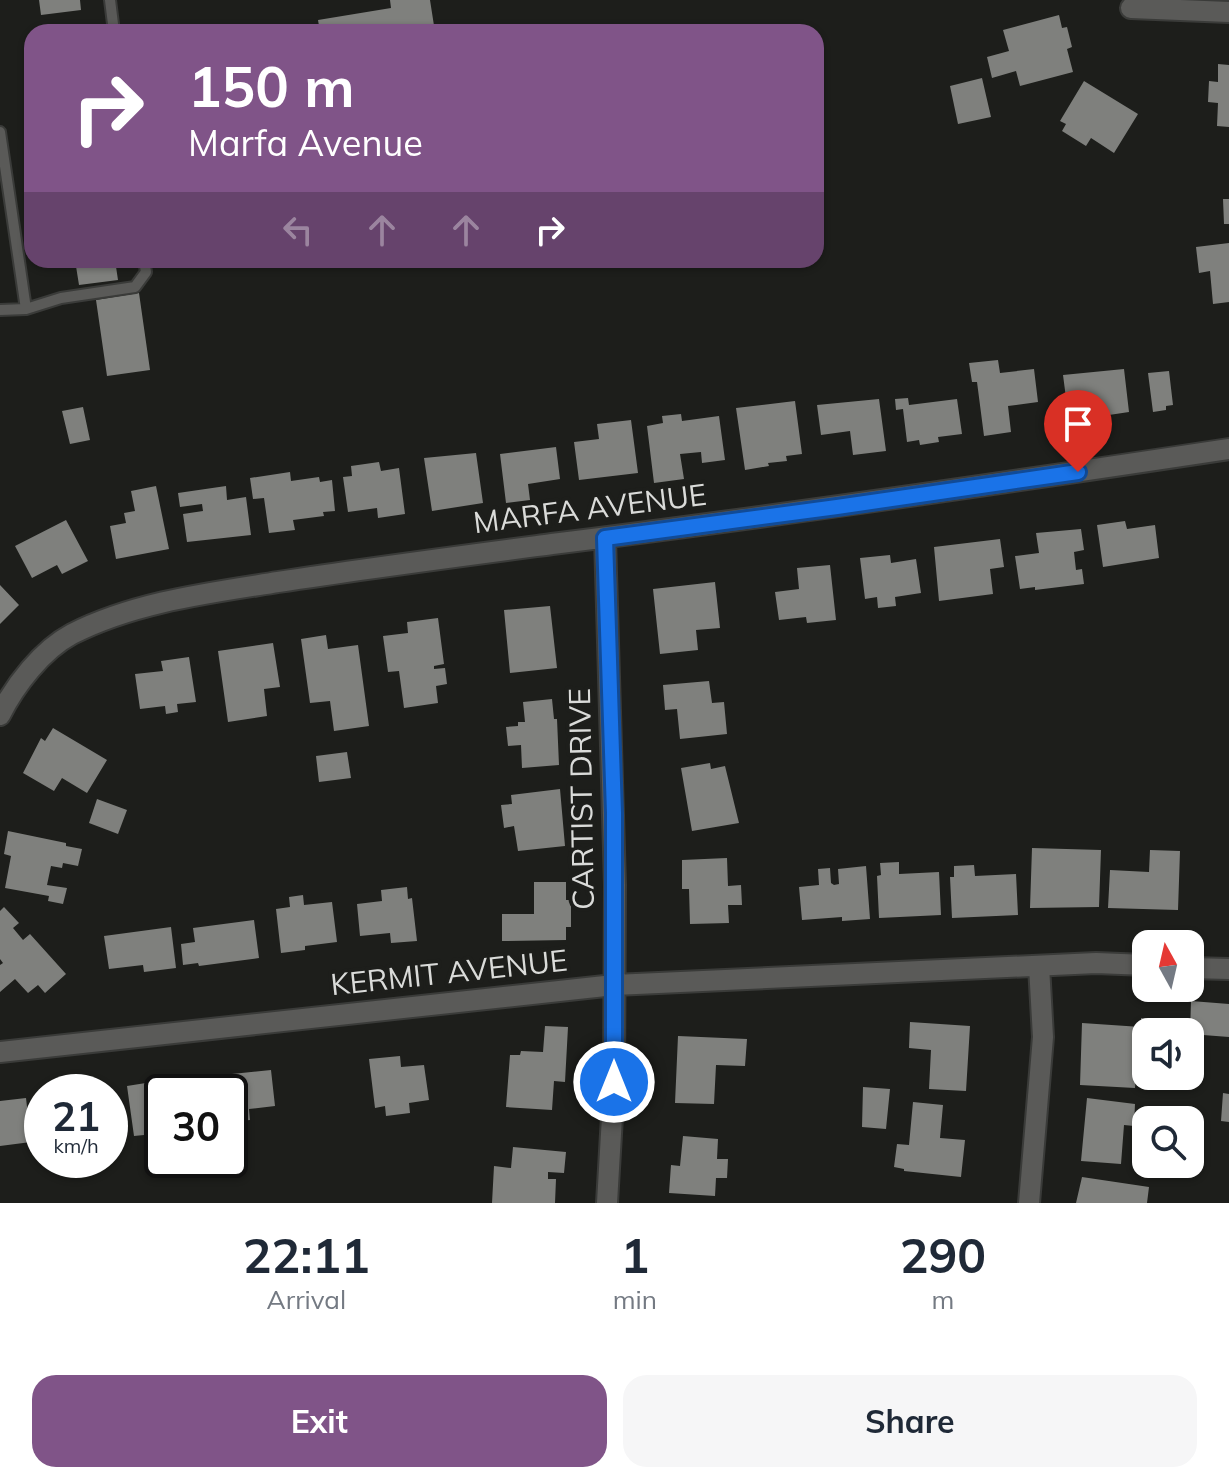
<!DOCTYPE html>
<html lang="en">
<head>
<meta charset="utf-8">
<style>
	:root { --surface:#fff; --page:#f6f6f7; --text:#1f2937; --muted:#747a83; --accent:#805488 }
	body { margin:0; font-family:Mulish,sans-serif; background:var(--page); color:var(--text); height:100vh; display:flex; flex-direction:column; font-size:30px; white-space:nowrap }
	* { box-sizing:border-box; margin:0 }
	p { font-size:26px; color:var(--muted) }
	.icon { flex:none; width:44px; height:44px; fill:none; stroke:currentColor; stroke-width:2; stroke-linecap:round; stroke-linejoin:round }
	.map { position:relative; height:1203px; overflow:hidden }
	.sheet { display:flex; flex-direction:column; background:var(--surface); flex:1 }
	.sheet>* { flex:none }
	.top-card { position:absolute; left:24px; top:24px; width:800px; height:244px; border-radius:24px; box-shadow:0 2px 6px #0004; background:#805488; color:#fff; overflow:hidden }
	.needle { width:52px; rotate:352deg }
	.fabs { position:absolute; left:1132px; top:930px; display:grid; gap:16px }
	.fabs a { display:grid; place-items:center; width:72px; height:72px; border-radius:16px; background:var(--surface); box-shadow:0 2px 6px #0004; font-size:40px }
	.speed { position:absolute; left:24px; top:1074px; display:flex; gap:16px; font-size:40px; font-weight:700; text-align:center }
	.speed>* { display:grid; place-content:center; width:104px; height:104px; border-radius:50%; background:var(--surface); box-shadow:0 2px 6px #0004; line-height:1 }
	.speed small { font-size:20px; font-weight:400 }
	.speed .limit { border:4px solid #111; border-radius:12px; background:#fff; color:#111 }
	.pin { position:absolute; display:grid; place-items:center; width:68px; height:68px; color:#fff; margin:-82px -34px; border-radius:50% 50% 50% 0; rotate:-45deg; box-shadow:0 0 8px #0007 }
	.pin .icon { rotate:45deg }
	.me { position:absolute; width:88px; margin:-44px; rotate:0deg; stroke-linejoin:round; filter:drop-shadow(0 0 6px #0008) }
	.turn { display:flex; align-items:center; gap:28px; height:168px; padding:0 32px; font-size:36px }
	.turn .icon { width:104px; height:104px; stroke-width:2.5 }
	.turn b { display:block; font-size:56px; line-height:68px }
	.lanes { display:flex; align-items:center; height:76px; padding:0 32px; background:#0003; justify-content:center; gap:40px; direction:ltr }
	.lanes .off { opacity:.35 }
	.eta { display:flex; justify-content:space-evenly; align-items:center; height:136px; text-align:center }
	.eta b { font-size:48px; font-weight:700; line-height:56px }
	.cta { display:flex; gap:16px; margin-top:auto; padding:16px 32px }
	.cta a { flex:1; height:92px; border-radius:24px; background:var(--accent); color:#fff; font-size:32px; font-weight:700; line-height:92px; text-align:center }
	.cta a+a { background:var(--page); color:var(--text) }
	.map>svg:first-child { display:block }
</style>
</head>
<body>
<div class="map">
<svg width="1229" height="1203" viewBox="0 0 1229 1203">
	<rect width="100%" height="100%" fill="#1d1e1b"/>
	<path fill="#7f807d" d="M 39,0 L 80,0 L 81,10 L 41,15 Z
		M 390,0 L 430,0 L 435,32 L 320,32 L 318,20 L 391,8 Z
		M 1059,15 L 1062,28 L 1067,27 L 1072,47 L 1067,49 L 1073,72 L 1020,86 L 1016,71 L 992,78 L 987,57 L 1009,51 L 1003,30 Z
		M 84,26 L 85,32 L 55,32 L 54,30 Z
		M 1218,64 L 1229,65 L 1229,127 L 1217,126 L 1218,103 L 1208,102 L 1209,81 L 1218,82 Z
		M 982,78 L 991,117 L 958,124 L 950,86 Z
		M 1084,81 L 1138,114 L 1114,153 L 1091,138 L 1086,146 L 1062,131 L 1066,124 L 1060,121 Z
		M 1223,199 L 1229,199 L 1229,224 L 1224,224 Z
		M 1229,243 L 1229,302 L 1213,304 L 1210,271 L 1199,273 L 1196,247 Z
		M 75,260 L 115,260 L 118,280 L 79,285 Z
		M 139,293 L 150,370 L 107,376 L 96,300 Z
		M 998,360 L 1000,373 L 1034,369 L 1038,402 L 1008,406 L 1011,432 L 984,436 L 977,382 L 972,382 L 969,363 Z
		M 1124,369 L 1129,412 L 1069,421 L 1063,375 Z
		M 1169,371 L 1173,405 L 1166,406 L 1166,410 L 1153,412 L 1148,373 Z
		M 908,398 L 909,405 L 957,399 L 962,434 L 938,437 L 939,442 L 920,445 L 919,440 L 907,442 L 903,409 L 896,410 L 895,399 Z
		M 879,399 L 886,451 L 853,455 L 850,431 L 821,435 L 817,405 Z
		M 795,401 L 802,454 L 786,456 L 787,461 L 768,463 L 769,466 L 745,470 L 736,408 Z
		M 83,407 L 90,440 L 70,444 L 62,411 Z
		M 681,414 L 682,421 L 719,416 L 725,460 L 702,463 L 701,452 L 680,454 L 684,479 L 654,483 L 647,426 L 663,423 L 662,416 Z
		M 631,420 L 638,473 L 579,480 L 574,442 L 599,439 L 597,424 Z
		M 556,447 L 560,479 L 528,484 L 530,500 L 506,503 L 500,454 Z
		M 476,453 L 483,503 L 432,511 L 424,458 Z
		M 379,462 L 381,471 L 399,468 L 405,514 L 378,518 L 377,508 L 348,512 L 343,477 L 352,476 L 351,466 Z
		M 290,472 L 291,481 L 319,477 L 320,482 L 332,480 L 335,511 L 323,512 L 324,516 L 293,520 L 295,530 L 269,533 L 264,498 L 253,499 L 250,478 Z
		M 156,486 L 169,549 L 116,559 L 110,526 L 126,523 L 124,513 L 135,511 L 131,491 Z
		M 226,486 L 227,500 L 246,497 L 251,535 L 187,542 L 183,514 L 203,511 L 202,504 L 180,507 L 178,493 Z
		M 66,520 L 88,561 L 62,574 L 57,565 L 32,578 L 15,546 Z
		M 1125,521 L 1127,529 L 1155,525 L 1159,558 L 1103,567 L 1097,525 Z
		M 1081,529 L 1084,550 L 1074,552 L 1076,570 L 1082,569 L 1084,584 L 1035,590 L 1035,587 L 1020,589 L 1015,556 L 1039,553 L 1036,533 Z
		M 1000,539 L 1004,567 L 990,569 L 993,594 L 939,601 L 934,547 Z
		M 890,555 L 891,563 L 916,559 L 921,593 L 895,597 L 896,606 L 878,608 L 877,597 L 865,599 L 860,558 Z
		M 830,565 L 836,620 L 807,623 L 806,617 L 779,620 L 775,592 L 799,589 L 797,568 Z
		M 715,582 L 720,628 L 696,630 L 698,650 L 660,654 L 653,589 Z
		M 0,585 L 19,605 L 0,624 Z
		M 550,606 L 557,668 L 510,673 L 504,610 Z
		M 438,618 L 444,664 L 434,666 L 434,669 L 445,668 L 447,684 L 436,686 L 438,703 L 404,708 L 399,671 L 388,672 L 383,636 L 408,633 L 407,622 Z
		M 326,635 L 328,649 L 358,645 L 369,726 L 334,731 L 330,701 L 310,703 L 301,639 Z
		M 273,643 L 280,687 L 264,689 L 267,716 L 228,722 L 218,651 Z
		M 189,657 L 196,702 L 177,704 L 178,712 L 166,714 L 165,706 L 140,709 L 135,674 L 163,671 L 161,661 Z
		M 709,681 L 712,703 L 724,702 L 727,734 L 680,739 L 677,709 L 665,710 L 663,685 Z
		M 552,699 L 554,719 L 557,719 L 559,765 L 522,768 L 521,745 L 508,746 L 506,727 L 518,726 L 518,722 L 525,722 L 523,702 Z
		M 53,728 L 107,760 L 87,793 L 62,778 L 54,791 L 23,773 L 41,738 L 45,741 Z
		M 347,752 L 351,778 L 319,782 L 316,756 Z
		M 710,763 L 711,769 L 725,766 L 739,823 L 692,831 L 681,768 Z
		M 560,789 L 565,846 L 518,851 L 514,826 L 504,828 L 501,805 L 512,804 L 511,795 Z
		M 97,799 L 127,810 L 118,834 L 89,823 Z
		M 8,831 L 66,843 L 66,846 L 82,849 L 78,866 L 63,863 L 62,868 L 51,866 L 47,885 L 67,888 L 63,904 L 48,901 L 49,896 L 5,888 L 11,856 L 4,854 Z
		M 1032,848 L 1101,850 L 1099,907 L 1030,908 Z
		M 1150,850 L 1180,851 L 1178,910 L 1108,908 L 1110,870 L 1149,872 Z
		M 727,858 L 728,886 L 741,885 L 742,905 L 728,905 L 729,923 L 690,924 L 689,889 L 682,889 L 682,860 Z
		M 899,862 L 899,874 L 939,872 L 941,915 L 879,918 L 877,876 L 881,875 L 880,863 Z
		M 974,865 L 975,876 L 1016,874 L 1018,915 L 952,918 L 950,877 L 954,877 L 954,866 Z
		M 866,866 L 870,919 L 842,921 L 842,917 L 802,920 L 799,887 L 819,885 L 818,869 L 830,868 L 831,883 L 834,885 L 839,884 L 838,869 Z
		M 534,882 L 566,882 L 566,900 L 571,900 L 571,927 L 566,927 L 566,940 L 502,941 L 502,914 L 534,914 Z
		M 407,887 L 408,899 L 412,898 L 417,941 L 391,943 L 390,933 L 360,936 L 357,904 L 382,901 L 381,890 Z
		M 303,895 L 304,905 L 332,902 L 337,942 L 305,946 L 305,950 L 281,953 L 276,909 L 290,907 L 289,897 Z
		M 4,907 L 19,923 L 13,928 L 23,940 L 30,934 L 66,974 L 45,993 L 38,985 L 28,993 L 15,979 L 0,992 L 0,965 L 3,963 L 0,959 L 0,911 Z
		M 254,920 L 259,958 L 199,966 L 198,963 L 183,965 L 181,944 L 195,942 L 193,928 Z
		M 171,927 L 176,968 L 144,972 L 143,965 L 109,969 L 104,936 Z
		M 1191,1001 L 1229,1004 L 1229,1037 L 1190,1034 Z
		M 1141,1018 L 1173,1021 L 1172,1032 L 1146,1032 L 1146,1054 L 1138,1054 L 1135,1088 L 1080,1085 L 1082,1023 L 1141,1027 Z
		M 910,1022 L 970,1026 L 966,1091 L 929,1089 L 931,1050 L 909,1048 Z
		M 545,1026 L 568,1027 L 565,1082 L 554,1081 L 552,1110 L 506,1107 L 510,1055 L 520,1055 L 521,1051 L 543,1052 Z
		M 678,1036 L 747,1039 L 745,1066 L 716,1065 L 714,1104 L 675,1103 Z
		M 400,1056 L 401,1067 L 424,1065 L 429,1100 L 409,1103 L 410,1113 L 386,1116 L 385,1106 L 375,1108 L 369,1059 Z
		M 271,1070 L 275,1106 L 249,1109 L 250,1120 L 230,1122 L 230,1092 L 205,1092 L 203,1077 Z
		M 152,1082 L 154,1094 L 162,1093 L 162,1140 L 155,1141 L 154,1134 L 134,1136 L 127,1086 Z
		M 863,1087 L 890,1089 L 886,1129 L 862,1127 Z
		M 1223,1093 L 1229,1094 L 1229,1122 L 1221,1121 Z
		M 26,1098 L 31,1142 L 0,1146 L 0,1101 Z
		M 1087,1098 L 1135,1104 L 1134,1126 L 1124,1125 L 1121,1164 L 1081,1161 Z
		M 913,1102 L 943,1105 L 940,1138 L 965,1140 L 961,1177 L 904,1171 L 904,1169 L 894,1167 L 897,1144 L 909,1145 Z
		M 683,1136 L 718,1139 L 717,1159 L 728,1159 L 727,1178 L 716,1178 L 715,1196 L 669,1193 L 671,1165 L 680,1166 Z
		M 513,1147 L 566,1152 L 564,1173 L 548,1172 L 548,1179 L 556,1179 L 555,1203 L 492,1203 L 494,1166 L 511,1168 Z
		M 1082,1177 L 1149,1187 L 1147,1203 L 1076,1203 Z"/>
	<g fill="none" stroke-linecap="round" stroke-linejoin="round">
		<defs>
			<path id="service" d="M 110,0 L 114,32
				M 0,132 L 26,309
				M 0,310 L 26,309 L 61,298 L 135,287 L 146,272 L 144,260"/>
			<path id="minor" d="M 1131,8 L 1229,12
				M 605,538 L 615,885 L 614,1082 L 607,1203
				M 0,715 C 15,685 42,650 72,634 C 135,602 209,593 278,582 C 369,568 461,556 552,544 C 778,516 1004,483 1229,449
				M 1190,968 L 1229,969
				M 0,1052 L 614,985 L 1096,963 L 1146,965
				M 1029,1203 L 1043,1037 L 1039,966"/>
		</defs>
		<use href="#service" stroke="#3a3b39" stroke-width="14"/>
		<use href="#minor" stroke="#3a3b39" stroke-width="24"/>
		<use href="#service" stroke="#5a5a58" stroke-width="10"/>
		<use href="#minor" stroke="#5a5a58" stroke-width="20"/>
	</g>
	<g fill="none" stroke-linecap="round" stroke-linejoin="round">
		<defs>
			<path id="route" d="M 614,1082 L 614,813 L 605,538 L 837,507 L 1078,472"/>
		</defs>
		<use href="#route" stroke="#114b97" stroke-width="20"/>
		<use href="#route" stroke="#1a73e8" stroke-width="14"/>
	</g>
	<g text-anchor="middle" stroke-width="8" stroke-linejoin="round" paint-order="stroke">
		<g font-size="30" fill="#dadbd9" stroke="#1d1e1b">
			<text transform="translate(590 509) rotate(-7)" y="10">MARFA AVENUE</text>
			<text transform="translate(582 799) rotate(-91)" y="10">CARTIST DRIVE</text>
			<text transform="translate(449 973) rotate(-6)" y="10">KERMIT AVENUE</text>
		</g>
	</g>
</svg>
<div class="fabs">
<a><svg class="needle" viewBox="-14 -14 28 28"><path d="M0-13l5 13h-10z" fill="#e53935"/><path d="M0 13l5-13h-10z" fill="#747a83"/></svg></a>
<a><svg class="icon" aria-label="sound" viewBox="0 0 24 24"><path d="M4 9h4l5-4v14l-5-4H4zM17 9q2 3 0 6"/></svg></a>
<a><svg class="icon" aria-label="search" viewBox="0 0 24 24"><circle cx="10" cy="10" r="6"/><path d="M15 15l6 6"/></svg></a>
</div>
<div class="speed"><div>21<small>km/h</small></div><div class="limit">30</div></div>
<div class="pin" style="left:1078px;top:472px;background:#d93025"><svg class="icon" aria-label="arrive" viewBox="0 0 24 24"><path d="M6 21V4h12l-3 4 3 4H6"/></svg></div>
<svg class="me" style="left:614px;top:1082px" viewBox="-20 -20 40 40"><circle r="17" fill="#1a73e8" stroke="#fff" stroke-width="3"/><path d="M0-11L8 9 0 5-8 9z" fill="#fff"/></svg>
<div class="top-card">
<div class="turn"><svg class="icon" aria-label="right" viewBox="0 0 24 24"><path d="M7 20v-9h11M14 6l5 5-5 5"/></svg><div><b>150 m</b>Marfa Avenue</div></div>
<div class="lanes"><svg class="icon off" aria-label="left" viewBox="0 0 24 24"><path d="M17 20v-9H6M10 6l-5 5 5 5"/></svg><svg class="icon off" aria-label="ahead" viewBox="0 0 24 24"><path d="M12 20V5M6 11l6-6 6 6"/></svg><svg class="icon off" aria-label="ahead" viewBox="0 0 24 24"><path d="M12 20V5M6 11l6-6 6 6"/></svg><svg class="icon" aria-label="right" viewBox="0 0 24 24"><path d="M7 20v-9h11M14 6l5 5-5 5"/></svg></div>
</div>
</div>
<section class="sheet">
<div class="eta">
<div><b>22:11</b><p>Arrival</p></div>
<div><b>1</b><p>min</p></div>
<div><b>290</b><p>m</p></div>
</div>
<div class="cta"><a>Exit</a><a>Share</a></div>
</section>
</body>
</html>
